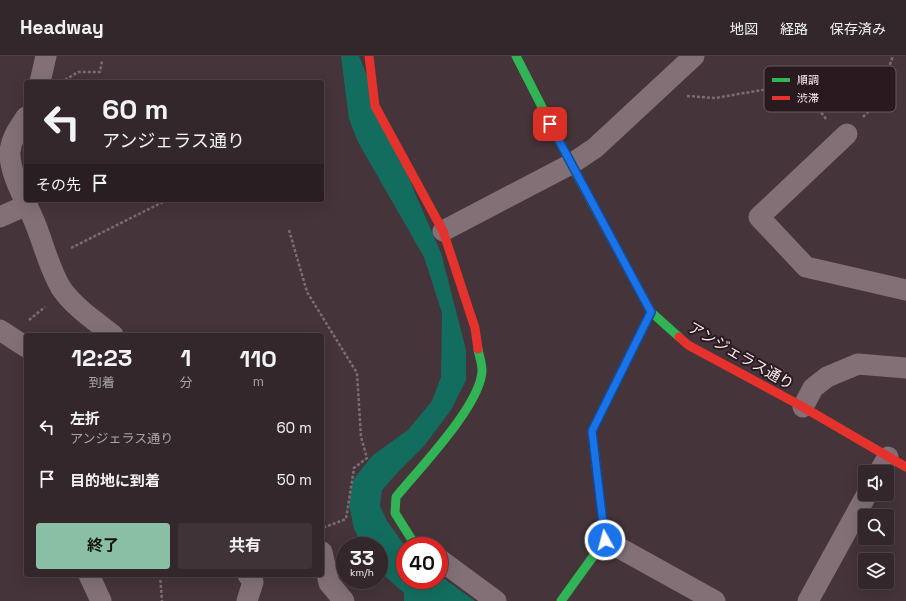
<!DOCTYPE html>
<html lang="ja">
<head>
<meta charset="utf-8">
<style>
	:root { --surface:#34272c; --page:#3f3338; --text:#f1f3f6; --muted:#a9a5a9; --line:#4e4448; --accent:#8abfa5 }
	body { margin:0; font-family:"Space Grotesk","Noto Sans JP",sans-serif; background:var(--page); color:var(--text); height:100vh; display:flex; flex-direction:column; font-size:15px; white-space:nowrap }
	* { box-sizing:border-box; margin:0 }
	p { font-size:13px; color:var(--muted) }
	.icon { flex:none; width:22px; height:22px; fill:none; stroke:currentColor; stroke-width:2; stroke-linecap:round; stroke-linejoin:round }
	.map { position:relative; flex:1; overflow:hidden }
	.sheet { position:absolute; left:24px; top:277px; width:300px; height:244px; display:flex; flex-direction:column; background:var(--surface); border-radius:4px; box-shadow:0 4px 16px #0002,0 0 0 1px var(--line) }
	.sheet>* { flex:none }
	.guide { position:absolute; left:24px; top:24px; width:300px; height:122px; border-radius:4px; box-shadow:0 4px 16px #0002,0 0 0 1px var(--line); background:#34272c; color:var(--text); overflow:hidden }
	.tools { position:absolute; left:858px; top:409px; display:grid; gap:8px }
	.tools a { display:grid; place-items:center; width:36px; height:36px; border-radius:4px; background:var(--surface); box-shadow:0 4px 16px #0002,0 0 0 1px var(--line); font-size:20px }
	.speed { position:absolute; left:336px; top:481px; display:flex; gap:8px; font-size:20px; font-weight:700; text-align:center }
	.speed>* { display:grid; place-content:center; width:52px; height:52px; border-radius:50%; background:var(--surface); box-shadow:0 4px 16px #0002,0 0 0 1px var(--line); line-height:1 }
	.speed small { font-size:10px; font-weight:400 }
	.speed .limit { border:6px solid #d22; background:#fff; color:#111 }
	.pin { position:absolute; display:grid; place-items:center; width:34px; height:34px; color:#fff; margin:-17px; border-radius:8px; box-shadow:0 2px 6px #0006 }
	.me { position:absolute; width:44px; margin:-22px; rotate:353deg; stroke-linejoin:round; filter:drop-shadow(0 0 3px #0008) }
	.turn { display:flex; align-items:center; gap:14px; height:84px; padding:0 12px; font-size:18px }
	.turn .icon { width:52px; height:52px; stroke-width:2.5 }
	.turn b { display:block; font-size:28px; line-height:34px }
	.then { display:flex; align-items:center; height:38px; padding:0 12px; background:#0003; gap:8px; font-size:15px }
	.eta { display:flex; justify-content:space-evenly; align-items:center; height:68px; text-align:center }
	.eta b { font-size:24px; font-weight:700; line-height:28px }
	.button { display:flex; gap:8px; margin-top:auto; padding:8px 12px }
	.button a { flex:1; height:46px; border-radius:4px; background:var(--accent); color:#111; font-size:16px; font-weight:700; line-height:46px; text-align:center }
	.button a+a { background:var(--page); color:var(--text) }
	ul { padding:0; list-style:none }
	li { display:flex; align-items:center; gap:12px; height:52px; padding:0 12px }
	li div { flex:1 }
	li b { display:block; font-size:15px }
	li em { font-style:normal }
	header { display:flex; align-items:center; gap:24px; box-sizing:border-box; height:56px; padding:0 20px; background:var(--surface); border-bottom:1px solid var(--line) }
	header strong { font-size:19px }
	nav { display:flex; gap:22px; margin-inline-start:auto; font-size:14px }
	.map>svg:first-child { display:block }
</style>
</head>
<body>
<header>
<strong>Headway</strong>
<nav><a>地図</a><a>経路</a><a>保存済み</a></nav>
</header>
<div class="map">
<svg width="906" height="545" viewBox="0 0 906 545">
	<rect width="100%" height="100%" fill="#45343a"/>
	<path fill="#136d5e" d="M 341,0 L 359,0 L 418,144 L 441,197 L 466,294 L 466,324 L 451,354 L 424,390 L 399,415 L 382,434 L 380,450 L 387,465 L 405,490 L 405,524 L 439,524 L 439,519 L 475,545 L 404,545 L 404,537 L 379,515 L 379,490 L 363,490 L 354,473 L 349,449 L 353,424 L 373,399 L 408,374 L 432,345 L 441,321 L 442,257 L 424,201 L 358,86 L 349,63 Z"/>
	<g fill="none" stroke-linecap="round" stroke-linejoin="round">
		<path stroke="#7c6c71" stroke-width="2.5" stroke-dasharray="3 2" stroke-linecap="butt" d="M 65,24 L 78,16 L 100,16 L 102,5
			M 687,40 L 715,42 L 768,33 L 801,35 L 807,38 L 826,63
			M 863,61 L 876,48 L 893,0
			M 289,174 L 307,236 L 357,317 L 361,381 L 367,402 L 354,412 L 346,463 L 325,471
			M 71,192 L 167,144
			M 29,264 L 45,251
			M 160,519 L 162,545"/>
		<path stroke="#827076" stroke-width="21" d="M 40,26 L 46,0
			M 26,61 C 19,72 11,82 10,96 C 9,118 27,147 35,167 C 44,189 49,212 61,232 C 74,251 95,265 113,279
			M 847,78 L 759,161 L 806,211 L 906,234
			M 0,161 L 27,149
			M 443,175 L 571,108 L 595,92 L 694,0
			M 0,274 L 26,291
			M 803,351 L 813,332 L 827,321 L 858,308 L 906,312
			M 879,416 L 888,401
			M 605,484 L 715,545
			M 322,496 L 329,527 L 344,545
			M 439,503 L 496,545
			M 89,519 L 101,545
			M 247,545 L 253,526 L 248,519
			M 808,545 L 867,438"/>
		<path stroke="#30b455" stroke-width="9" d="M 516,0 L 571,108 L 651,256 L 679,281
			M 421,490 L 412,484 L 395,457 L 396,441 C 418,414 482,348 482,314 C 482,307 479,300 478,293
			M 561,545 L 605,484 L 592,375 L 651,256"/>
		<path stroke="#e5322d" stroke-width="9" d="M 369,0 L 375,50 L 443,175 L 475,272 L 478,293
			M 679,281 L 688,289 L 803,351 L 906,411"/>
	</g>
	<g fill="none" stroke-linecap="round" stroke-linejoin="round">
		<defs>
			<path id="route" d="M 550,68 L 651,256 L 592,375 L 605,484"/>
		</defs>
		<use href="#route" stroke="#114b97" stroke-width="10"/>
		<use href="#route" stroke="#1a73e8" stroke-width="7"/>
	</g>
	<g text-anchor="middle" stroke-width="4" stroke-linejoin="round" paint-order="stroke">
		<g font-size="15" fill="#ffedf3" stroke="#291a1f">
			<text transform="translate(741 300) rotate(30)" y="5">アンジェラス通り</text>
		</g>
	</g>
	<rect x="764" y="10" width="132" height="46" rx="6" fill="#291a1f" stroke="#69595f" stroke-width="1"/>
	<rect x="772" y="22" width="18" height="4" fill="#30b455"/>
	<rect x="772" y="40" width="18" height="4" fill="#e5322d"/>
	<g font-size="11" fill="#ffedf3">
		<text x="797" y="28">順調</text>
		<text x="797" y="46">渋滞</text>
	</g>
</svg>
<div class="tools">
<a><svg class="icon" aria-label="sound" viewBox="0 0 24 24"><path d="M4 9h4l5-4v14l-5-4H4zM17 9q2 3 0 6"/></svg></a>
<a><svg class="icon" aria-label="search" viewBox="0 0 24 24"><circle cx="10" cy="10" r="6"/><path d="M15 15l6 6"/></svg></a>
<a><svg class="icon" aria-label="layers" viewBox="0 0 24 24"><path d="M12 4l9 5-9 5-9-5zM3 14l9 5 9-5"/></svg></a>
</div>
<div class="speed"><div>33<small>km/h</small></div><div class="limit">40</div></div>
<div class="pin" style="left:550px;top:68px;background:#d93025"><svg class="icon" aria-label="arrive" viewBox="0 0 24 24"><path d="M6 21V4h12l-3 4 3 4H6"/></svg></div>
<svg class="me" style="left:605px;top:484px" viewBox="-20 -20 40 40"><circle r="17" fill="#1a73e8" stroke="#fff" stroke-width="3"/><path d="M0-11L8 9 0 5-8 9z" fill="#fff"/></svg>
<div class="guide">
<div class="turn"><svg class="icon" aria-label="left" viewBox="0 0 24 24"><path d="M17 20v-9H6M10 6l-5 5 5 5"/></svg><div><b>60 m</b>アンジェラス通り</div></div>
<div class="then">その先<svg class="icon" aria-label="arrive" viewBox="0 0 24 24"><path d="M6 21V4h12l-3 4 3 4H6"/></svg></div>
</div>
<section class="sheet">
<div class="eta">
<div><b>12:23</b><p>到着</p></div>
<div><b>1</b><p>分</p></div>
<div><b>110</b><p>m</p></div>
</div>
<ul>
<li><svg class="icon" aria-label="left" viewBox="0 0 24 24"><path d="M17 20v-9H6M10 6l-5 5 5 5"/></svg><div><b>左折</b><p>アンジェラス通り</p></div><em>60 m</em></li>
<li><svg class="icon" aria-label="arrive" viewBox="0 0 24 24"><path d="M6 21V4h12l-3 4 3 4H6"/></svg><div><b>目的地に到着</b></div><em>50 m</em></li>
</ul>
<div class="button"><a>終了</a><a>共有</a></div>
</section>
</div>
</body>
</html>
